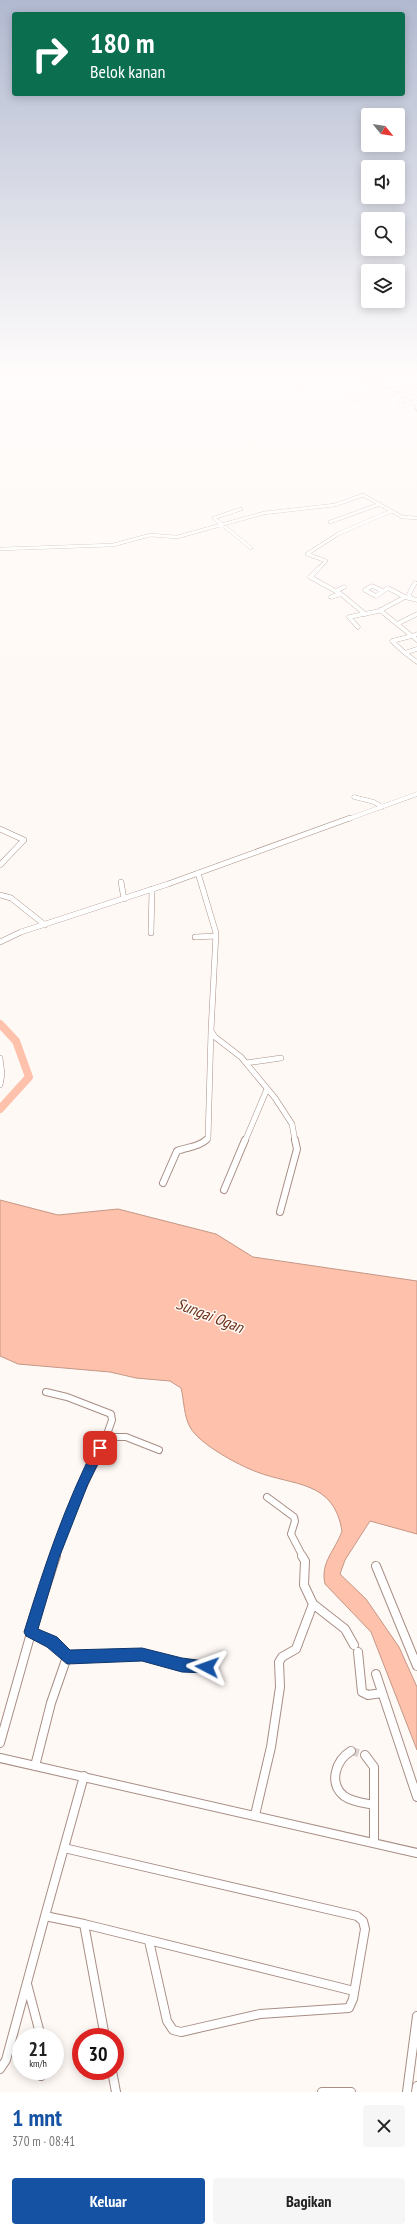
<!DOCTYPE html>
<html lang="id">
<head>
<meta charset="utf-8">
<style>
	:root { --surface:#fff; --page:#f6f6f6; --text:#222; --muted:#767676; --accent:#1552a3 }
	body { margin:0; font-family:"PT Sans Narrow",sans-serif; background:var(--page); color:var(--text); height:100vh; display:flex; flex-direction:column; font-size:15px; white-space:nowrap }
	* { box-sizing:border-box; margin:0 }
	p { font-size:13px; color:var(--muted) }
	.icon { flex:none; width:22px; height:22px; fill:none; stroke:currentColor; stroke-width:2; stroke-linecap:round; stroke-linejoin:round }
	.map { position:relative; height:2092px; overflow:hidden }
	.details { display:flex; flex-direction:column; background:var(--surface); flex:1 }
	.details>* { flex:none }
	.hud { position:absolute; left:12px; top:12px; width:393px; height:84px; border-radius:4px; box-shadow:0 2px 10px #0003; background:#0b6e4f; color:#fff; overflow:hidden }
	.needle { width:26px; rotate:120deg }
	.controls { position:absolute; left:361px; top:108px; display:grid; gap:8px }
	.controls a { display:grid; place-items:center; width:44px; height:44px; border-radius:4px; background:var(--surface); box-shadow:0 2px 10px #0003; font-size:20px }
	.speed { position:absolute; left:12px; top:2028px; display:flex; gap:8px; font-size:20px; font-weight:700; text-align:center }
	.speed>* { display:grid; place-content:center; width:52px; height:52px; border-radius:50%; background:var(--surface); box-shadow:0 2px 10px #0003; line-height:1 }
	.speed small { font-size:10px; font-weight:400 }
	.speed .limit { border:6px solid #d22; background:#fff; color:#111 }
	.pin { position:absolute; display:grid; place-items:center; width:34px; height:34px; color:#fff; margin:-17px; border-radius:8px; box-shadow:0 2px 6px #0006 }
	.me { position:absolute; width:44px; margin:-22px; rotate:274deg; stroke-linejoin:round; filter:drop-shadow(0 0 3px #0008) }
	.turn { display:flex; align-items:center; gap:14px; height:84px; padding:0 12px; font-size:18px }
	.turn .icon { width:52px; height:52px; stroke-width:2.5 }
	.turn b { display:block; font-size:28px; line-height:34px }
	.round { display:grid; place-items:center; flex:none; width:42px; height:42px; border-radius:4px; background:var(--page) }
	.summary { display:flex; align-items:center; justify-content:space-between; height:68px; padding:0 12px }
	h1 { font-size:24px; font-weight:700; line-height:30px; color:var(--accent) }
	.action { display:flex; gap:8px; margin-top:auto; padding:8px 12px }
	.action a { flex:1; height:46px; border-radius:4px; background:var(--accent); color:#fff; font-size:16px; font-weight:700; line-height:46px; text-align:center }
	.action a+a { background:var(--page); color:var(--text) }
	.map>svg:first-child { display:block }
</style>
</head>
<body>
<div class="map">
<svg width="417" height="2092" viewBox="0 0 417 2092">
	<rect width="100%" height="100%" fill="#fff9f6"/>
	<path fill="#fec1ab" stroke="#c59786" d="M 0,1200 L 58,1215 L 118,1209 L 216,1234 L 253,1257 L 417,1281 L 417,1534 L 370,1521 L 345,1560 L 340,1574 L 366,1599 L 399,1647 L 417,1687 L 417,1750 L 371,1632 L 325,1584 C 320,1562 335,1551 342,1531 C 334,1480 293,1486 257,1472 C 238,1465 199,1444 190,1427 C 184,1417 184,1400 181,1388 L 170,1381 L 136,1378 L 110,1372 L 18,1364 L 0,1356 Z"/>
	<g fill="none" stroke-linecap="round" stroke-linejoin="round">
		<path stroke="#c59786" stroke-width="1" d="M 363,377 L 400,393 L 413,403
			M 414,405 L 417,412"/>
		<path stroke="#fec1ab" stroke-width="8" d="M 0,1024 L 16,1041 L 29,1077 L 0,1109"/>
		<path stroke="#d9d2cf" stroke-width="8" stroke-dasharray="8 4.5" stroke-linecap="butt" d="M 351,1751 L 365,1755"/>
		<defs>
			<path id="minor-far4" d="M 324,376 L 334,374
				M 310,377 L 319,374
				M 356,378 L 367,374
				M 389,378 L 396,375
				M 332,380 L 349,375
				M 351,382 L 360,380 L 396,396 L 414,392
				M 402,384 L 417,380
				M 299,385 L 326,377
				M 410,388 L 417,386
				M 351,392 L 367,404
				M 396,396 L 403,402
				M 355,400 L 405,387
				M 399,407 L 417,402
				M 241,509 L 214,518 L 251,548
				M 330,522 L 380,504
				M 0,549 L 113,545 L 150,535 L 177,537 L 264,513 L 335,505 L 363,495 L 402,517 L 417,518
				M 318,569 L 326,561 L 307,554 L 338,534 L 391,511"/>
			<path id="minor-far3" d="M 319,568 L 310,577 L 341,594 L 365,614
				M 336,591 L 344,587
				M 383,591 L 372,586 L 365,590 L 376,596 L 388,588 L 405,597 L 417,600
				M 331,597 L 341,594
				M 410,597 L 409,594 L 415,583
				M 380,610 L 397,624
				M 358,627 L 349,617 L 379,611 L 405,597
				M 417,634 L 412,636 L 417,640
				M 392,641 L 412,636 L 397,624 L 417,614
				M 392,641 L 405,653 L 417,649
				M 405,653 L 417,662
				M 354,797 L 374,802 L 382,807
				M 348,819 L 417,794"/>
			<path id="minor-far2" d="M 0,829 L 24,840 L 0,865
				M 198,873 L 216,933 L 211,1031 L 215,1037 L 241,1057 L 275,1098 L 292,1124 L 295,1141
				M 121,882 L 124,899
				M 0,895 L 11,898 L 45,925
				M 151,933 L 152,889
				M 195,937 L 216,936
				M 0,942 L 21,932 L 168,884 L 350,818
				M 0,1058 L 2,1074 L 0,1085
				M 246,1063 L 281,1058
				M 205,1141 L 208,1139 L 211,1031
				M 245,1141 L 267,1089"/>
			<path id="minor-far1" d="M 163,1183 L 177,1151 C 187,1147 199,1147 206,1140
				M 224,1190 L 245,1140
				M 280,1212 L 297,1149 L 295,1140
				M 46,1392 L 67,1397 L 111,1414 L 112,1420 L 106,1437
				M 267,1497 L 294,1517 L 295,1521 L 291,1534 L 303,1557
				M 55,1557 L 72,1511 L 106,1437 L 126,1437 L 159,1450"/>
			<path id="minor" d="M 302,1556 L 305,1561 L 304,1585 L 313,1604
				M 376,1566 L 417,1666
				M 30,1632 L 52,1642 L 67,1657 L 141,1654 L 182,1665 L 207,1667
				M 358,1652 L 362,1692 L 368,1695 L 382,1693
				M 376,1674 L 417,1797
				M 0,1743 L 33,1626 L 56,1556
				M 351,1751 C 336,1760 328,1783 344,1796 C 352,1802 364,1803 374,1805
				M 365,1755 L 374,1767 L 374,1843
				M 0,1758 L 417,1853
				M 35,1766 L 51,1703 L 67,1657
				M 84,1776 L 45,1916 L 84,1924 L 105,2037
				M 255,1815 L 271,1747 L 280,1687 L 279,1662 L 282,1657 L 296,1649 L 313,1604 L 345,1629 L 354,1645
				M 64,1848 L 357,1916 L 363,1921 L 365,1929 L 353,1999 L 349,2008 L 260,2014 L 181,2032 L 173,2030 L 167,2021 L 149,1941
				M 84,1924 L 354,1991
				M 27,1984 L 41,2037
				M 0,2069 L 6,2060 L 45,1916
				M 112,2071 L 116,2092
				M 41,2076 L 42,2071
				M 322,2092 L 351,2092
				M 407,2092 L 417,2016
				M 416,2092 L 417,2086"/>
			<path id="highway" d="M 376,374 L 417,394"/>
		</defs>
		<use href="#minor-far4" stroke="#a88e85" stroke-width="3.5"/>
		<use href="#minor-far3" stroke="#a88e85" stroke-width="4.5"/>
		<use href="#minor-far2" stroke="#a88e85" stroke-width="6"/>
		<use href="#minor-far1" stroke="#a88e85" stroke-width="8"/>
		<use href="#minor" stroke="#a88e85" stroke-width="10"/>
		<use href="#highway" stroke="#a88e85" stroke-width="5"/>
		<use href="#minor-far4" stroke="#fff" stroke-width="3"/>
		<use href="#minor-far3" stroke="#fff" stroke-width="4"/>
		<use href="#minor-far2" stroke="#fff" stroke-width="5"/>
		<use href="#minor-far1" stroke="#fff" stroke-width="6"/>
		<use href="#minor" stroke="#fff" stroke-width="8"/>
		<use href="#highway" stroke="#fff" stroke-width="4.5"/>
	</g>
	<linearGradient id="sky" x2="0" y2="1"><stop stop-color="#b1b9d0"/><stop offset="0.56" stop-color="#fffcfb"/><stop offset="1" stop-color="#fffcfb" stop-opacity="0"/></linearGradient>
	<rect width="417" height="667" fill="url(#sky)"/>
	<path fill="#1552a3" stroke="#0e356a" d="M 100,1442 L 104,1444 L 106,1448 L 88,1484 L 59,1558 L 38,1629 L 57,1637 L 70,1650 L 142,1648 L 182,1658 L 212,1662 L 213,1667 L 212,1672 L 207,1673 L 182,1672 L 142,1661 L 67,1664 L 47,1647 L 26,1636 L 24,1632 C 44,1567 65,1504 96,1444 Z"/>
	<g text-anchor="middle" stroke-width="3" stroke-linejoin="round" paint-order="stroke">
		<g font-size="16" font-style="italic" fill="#6b2f16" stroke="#fff9f6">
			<text transform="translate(210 1315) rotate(21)" y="6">Sungai Ogan</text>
		</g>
	</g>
</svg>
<div class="controls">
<a><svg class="needle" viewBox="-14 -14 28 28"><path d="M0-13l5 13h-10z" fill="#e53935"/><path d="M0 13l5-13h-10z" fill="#767676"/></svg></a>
<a><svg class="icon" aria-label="sound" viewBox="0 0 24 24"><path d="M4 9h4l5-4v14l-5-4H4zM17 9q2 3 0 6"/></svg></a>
<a><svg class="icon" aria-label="search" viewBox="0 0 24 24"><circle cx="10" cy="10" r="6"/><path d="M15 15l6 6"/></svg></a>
<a><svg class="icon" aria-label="layers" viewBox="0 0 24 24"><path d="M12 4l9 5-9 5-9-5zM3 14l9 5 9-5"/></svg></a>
</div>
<div class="speed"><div>21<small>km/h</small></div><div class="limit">30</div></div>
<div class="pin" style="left:100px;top:1448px;background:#d93025"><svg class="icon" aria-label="arrive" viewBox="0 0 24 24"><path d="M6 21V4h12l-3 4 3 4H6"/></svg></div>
<svg class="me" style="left:207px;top:1667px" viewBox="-20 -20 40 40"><path d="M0-17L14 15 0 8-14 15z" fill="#1552a3" stroke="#fff" stroke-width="4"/></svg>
<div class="hud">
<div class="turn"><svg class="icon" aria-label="right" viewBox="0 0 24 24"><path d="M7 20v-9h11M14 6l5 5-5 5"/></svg><div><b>180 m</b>Belok kanan</div></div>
</div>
</div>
<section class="details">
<div class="summary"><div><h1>1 mnt</h1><p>370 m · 08:41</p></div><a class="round"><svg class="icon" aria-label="close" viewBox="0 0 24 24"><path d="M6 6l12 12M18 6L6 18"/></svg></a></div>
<div class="action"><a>Keluar</a><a>Bagikan</a></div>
</section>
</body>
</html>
